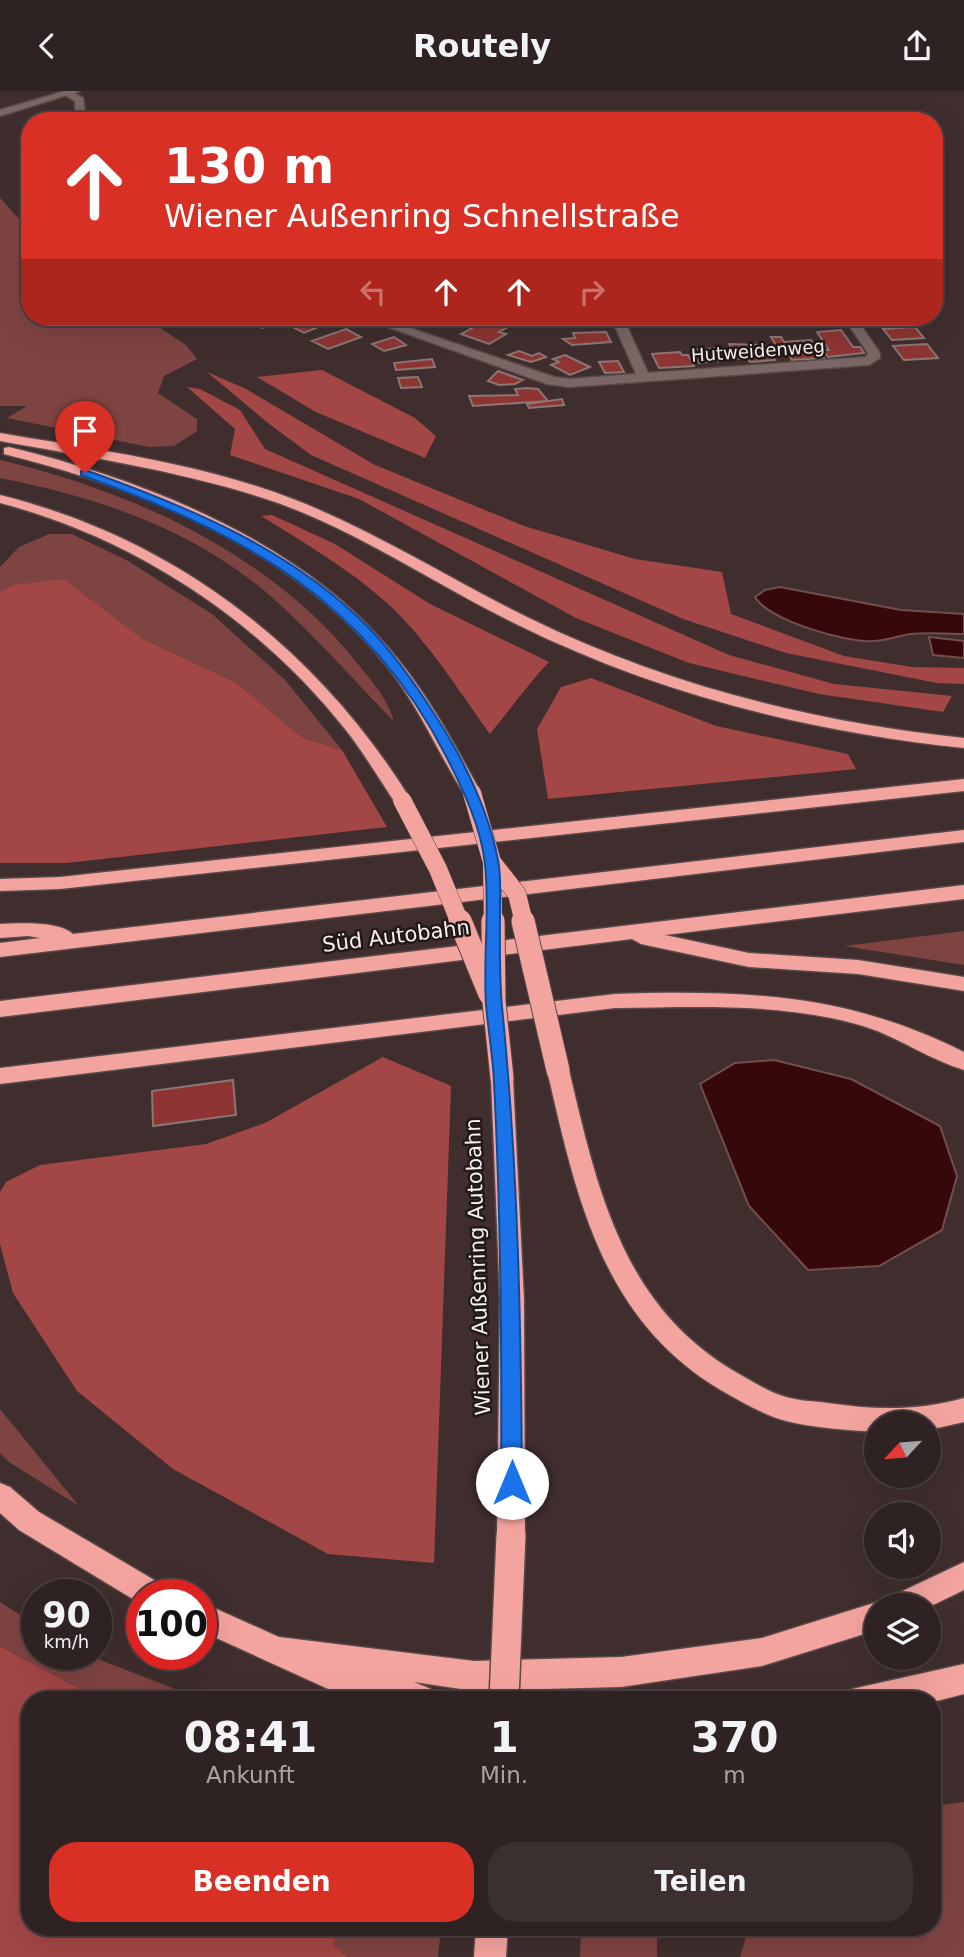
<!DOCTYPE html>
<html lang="de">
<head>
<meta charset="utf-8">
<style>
	:root { --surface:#2f2222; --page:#3b2f2f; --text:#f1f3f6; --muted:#a7a4a5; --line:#4a3f40; --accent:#d93025 }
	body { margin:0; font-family:"DejaVu Sans",sans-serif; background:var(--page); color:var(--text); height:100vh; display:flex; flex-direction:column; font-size:26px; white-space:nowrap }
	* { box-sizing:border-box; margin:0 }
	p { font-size:23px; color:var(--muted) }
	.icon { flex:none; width:38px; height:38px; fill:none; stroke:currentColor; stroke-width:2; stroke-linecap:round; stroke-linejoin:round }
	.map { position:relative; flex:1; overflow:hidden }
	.details { position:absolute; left:21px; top:1600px; width:920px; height:245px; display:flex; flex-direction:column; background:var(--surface); border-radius:28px; box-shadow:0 7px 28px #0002,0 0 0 2px var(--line) }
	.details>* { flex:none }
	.top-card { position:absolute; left:21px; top:21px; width:922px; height:214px; border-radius:28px; box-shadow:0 7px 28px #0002,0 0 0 2px var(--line); background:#d93025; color:#fff; overflow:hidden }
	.needle { width:46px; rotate:244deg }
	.fabs { position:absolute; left:864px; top:1320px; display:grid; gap:14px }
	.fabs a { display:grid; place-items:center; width:77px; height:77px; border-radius:50%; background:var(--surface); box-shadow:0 7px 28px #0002,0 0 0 2px var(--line); font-size:35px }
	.speed { position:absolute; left:21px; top:1488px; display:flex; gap:14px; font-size:35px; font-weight:700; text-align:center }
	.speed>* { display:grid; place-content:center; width:91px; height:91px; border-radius:50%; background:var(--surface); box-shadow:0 7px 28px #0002,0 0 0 2px var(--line); line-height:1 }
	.speed small { font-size:18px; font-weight:400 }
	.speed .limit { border:10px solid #d22; background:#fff; color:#111 }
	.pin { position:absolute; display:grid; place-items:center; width:60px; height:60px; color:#fff; margin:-72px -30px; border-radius:50% 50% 50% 0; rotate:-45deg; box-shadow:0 0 7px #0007 }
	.pin .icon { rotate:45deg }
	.me { position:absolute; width:77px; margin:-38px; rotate:0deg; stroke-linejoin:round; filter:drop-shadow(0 0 5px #0008) }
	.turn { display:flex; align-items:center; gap:24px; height:147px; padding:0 28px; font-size:32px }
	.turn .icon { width:91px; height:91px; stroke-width:2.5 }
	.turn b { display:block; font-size:49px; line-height:60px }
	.lanes { display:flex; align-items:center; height:66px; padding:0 28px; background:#0003; justify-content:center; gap:35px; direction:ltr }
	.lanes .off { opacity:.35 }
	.eta { display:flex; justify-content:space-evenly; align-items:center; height:119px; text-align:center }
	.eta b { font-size:42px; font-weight:600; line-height:49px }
	.action { display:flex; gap:14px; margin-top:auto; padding:14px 28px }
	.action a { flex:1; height:80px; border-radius:28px; background:var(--accent); color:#fff; font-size:28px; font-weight:600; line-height:80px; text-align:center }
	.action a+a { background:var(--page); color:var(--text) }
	header { display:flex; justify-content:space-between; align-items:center; height:91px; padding:0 28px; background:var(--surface); font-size:32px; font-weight:600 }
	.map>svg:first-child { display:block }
</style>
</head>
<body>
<header><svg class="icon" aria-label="back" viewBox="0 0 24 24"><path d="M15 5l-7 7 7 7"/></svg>Routely<svg class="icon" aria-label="share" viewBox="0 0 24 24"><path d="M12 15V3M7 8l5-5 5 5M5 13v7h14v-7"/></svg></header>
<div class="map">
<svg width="964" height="1866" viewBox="0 0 964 1866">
	<rect width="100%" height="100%" fill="#3f2e2d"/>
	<path fill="#7e4442" d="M 0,107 L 30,140 L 30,226 L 144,226 L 186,254 L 197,268 L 164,285 L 158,302 L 197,328 L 197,340 L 174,355 L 149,356 L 7,327 L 27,315 L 0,315 Z
		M 0,369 C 133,400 272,464 358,573 C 373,592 388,608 394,631 C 355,590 317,547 275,509 C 196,439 101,407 0,387 Z
		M 49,443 L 72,443 L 128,470 L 212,523 L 285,589 L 342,659 L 303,647 L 235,591 L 143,548 L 64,488 L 0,501 L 0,476 L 19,456 Z
		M 964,840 L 964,874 L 844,855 Z
		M 0,1318 L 79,1415 L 9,1371 L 0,1362 Z
		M 0,1511 L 37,1535 L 37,1563 L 85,1563 L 201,1608 L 99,1608 L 0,1555 Z
		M 964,1711 L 964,1866 L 740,1866 L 749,1836 L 933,1836 L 933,1715 Z
		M 338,1836 L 441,1836 L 438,1866 L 348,1866 L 333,1854 Z
		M 581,1836 L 657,1836 L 657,1866 L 580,1866 Z"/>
	<path fill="#a34746" d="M 322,279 L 415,327 L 436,345 L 425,367 L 316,321 L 257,286 Z
		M 207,281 L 246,298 L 375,374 L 524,435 L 635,468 L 722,481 L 731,523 L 844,565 L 912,576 L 964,577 L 964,593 L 937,592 L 786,562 L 683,528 L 311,364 L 268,332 Z
		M 187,296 L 200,298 L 240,319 L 265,358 L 729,564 L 834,593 L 952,605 L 943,621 L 819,603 L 689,572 L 576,527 L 359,408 L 230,364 L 235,338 Z
		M 272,424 L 335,453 L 430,513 L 549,571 C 527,594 510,619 490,643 C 459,600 425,546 386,511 C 349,478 303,451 261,425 Z
		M 64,488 L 143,548 L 235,591 L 303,647 L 342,659 L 387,736 L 67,772 L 0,772 L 0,501 L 15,494 Z
		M 591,587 L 716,635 L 848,663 L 856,678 L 548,708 L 537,638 L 561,596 Z
		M 383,966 L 451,995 L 434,1472 L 328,1463 L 173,1378 L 77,1300 L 13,1202 L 0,1153 L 0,1101 L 6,1091 L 40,1074 L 206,1053 L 265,1032 Z
		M 0,1555 L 99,1608 L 30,1608 L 30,1836 L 338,1836 L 333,1854 L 348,1866 L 0,1866 Z"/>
	<path fill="#37080a" stroke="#724e4f" stroke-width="2" d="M 780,496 L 901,519 L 964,523 L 964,543 C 946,543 928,541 910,543 C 898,545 885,550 873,550 C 846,552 768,529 755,506 L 765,499 Z
		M 929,546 L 964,550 L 964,567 L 933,564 Z
		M 774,969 L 851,988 L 940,1035 L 957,1085 L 942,1139 L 879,1175 L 808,1179 L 749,1115 L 700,993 L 735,972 Z"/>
	<path fill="#8e3534" stroke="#8a7675" stroke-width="2" d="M 269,226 L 278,231 L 262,237 L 253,231 Z
		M 302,226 L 329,226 L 335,229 L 304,242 L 285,232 Z
		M 638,226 L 668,226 L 672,233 L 642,235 Z
		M 874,226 L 901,226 L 906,233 L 886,235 Z
		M 485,230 L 506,237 L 499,241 L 506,243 L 489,253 L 461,243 Z
		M 915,236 L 924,247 L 892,249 L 883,238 Z
		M 346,238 L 361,246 L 328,258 L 312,250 Z
		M 841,239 L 853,256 L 860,256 L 864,262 L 828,266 L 823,259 L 829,259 L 817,241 Z
		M 606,241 L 611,251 L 572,254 L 563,248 L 575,247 L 573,242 Z
		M 394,246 L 406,254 L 384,260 L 372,253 Z
		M 771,246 L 781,246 L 784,251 L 811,249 L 824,267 L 792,269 L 786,259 L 779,259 Z
		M 729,253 L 765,254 L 775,269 L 750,271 L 748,267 L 738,268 Z
		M 927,253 L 938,267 L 904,269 L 893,255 Z
		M 718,257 L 721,263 L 718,263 L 722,270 L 699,272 L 691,259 Z
		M 519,260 L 532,265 L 539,262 L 546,266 L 531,271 L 508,264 Z
		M 680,261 L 682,264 L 688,264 L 694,275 L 659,277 L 652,263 Z
		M 565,264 L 590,276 L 570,284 L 551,274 L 559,271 L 553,268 Z
		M 432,268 L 435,276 L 396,279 L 394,272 Z
		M 618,270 L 624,281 L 605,282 L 599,271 Z
		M 498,280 L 523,289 L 515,293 L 499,294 L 488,290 Z
		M 418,286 L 422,296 L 401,297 L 398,287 Z
		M 527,297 L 538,298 L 548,310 L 473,315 L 469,305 L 518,304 L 515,298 Z
		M 562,308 L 564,314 L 529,317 L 527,313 Z
		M 233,989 L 236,1024 L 153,1035 L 152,1000 Z"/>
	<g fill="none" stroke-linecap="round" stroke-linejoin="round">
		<defs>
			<path id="street" d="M 65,0 L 71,0 L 83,7 L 86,30 L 76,30 L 75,10 L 65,4 Z
				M 360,226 L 377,226 L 554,286 L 569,288 L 636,283 L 611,226 L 623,226 L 648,282 L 866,266 L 868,262 L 843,226 L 855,226 L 880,262 L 880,267 L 869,274 L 569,296 L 547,293 Z"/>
			<path id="secondary" d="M 65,0 L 80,0 L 0,25 L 0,19 Z"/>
			<path id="highway" d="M 0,342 C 98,359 200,372 293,408 C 376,440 449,488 529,527 C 666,594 813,631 964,647 L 964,657 C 809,641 658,603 518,534 C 438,495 363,443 278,412 C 188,381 93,367 0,350 Z
				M 9,356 C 142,388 295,448 386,554 C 425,598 453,650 481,702 L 478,706 L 466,706 C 439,664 420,618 389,578 C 297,460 145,398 4,363 L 4,357 Z
				M 0,404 C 174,447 317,557 411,709 L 408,713 L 396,713 C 379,688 364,662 345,638 C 259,529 134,447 0,412 Z
				M 964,688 L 964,700 L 60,798 L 0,800 L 0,788 L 60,786 Z
				M 964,739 L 964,751 L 0,866 L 0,852 L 40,847 L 28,845 L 0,847 L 0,833 C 19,832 59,830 73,843 Z
				M 964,794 L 964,808 L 665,844 L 749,862 L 858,869 L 964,886 L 964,900 L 858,883 L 749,876 L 641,853 L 632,848 L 0,926 L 0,910 Z
				M 646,902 C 764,900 856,907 964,961 L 964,979 C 930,969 900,947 866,936 C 786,911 697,916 615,917 L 0,993 L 0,977 L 615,903 Z
				M 558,971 L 566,973 L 569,979 C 597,1097 622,1214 734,1280 C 750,1289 768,1301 786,1306 C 799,1310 814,1310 828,1312 C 874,1319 919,1320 964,1307 L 964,1331 L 929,1339 L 929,1332 L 877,1332 L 877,1341 C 847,1339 815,1337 786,1330 C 763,1324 740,1310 719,1298 C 601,1227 576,1104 547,979 L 550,973 Z
				M 502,979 L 510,981 L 513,987 L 524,1209 L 525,1444 L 521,1453 L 511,1457 L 501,1453 L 497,1444 L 500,1209 L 491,987 L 494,981 Z
				M 0,1392 L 10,1396 L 39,1421 L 161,1493 L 165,1503 L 142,1503 L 141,1513 L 19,1439 L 0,1422 Z
				M 964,1471 L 964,1499 L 929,1516 L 929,1514 L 890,1514 L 894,1504 Z
				M 201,1511 L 279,1546 L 474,1570 L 621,1566 L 762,1547 L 877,1511 L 884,1514 L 877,1514 L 877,1539 L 762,1575 L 621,1596 L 474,1600 L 414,1591 L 431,1598 L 436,1608 L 363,1608 L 337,1602 L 201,1540 Z
				M 964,1573 L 964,1603 L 933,1611 L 933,1608 L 847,1608 L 852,1598 Z
				M 476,1836 L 508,1836 L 506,1866 L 474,1866 Z"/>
		</defs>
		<use href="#street" stroke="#584a49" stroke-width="3"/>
		<use href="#secondary" stroke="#584a49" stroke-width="3"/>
		<use href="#highway" stroke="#584a49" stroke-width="3"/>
		<use href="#street" fill="#796665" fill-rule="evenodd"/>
		<use href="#secondary" fill="#796665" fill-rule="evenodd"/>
		<use href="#highway" fill="#f4a49f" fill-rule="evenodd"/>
		<defs>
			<path id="highway-bridge-far2" d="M 472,702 L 492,771 L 493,832
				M 402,709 L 438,778 L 460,832
				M 492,771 L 517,803 L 524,832"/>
			<path id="highway-bridge-far1" d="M 460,830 L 490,903
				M 493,830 L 494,911 L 502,987
				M 523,830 L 558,979"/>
			<path id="highway-bridge" d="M 504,1608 L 511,1444"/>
		</defs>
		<use href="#highway-bridge-far2" stroke="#584a49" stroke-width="19" stroke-linecap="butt"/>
		<use href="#highway-bridge-far1" stroke="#584a49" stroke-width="25" stroke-linecap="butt"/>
		<use href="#highway-bridge" stroke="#584a49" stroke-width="32" stroke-linecap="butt"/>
		<use href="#highway-bridge-far2" stroke="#f4a49f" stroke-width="18"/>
		<use href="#highway-bridge-far1" stroke="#f4a49f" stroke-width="23"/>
		<use href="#highway-bridge" stroke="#f4a49f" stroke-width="29"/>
	</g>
	<path fill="#1a73e8" stroke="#114b97" stroke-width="2" d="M 81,380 L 88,380 C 189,416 293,459 369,537 C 394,563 416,594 435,624 C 464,669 488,717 498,769 C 501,783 500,798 500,812 C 500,846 499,882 502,916 C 518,1074 521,1233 522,1392 L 519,1399 L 512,1402 L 504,1399 L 501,1392 C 502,1258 501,1125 494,991 C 493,965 488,939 486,913 C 483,866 490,819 485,773 C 481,736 463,698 446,665 C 365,507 242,442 81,384 Z"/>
	<g text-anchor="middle" stroke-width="5" stroke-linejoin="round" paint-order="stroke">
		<g font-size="18" fill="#fbf0ef" stroke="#201918">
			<text transform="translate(758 260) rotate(-4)" y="6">Hutweidenweg</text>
		</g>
		<g font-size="21" fill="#fbf0ef" stroke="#201918">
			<text transform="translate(396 845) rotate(-7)" y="7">Süd Autobahn</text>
			<text transform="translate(478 1176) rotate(-92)" y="7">Wiener Außenring Autobahn</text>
		</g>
	</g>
</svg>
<div class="fabs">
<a><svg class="needle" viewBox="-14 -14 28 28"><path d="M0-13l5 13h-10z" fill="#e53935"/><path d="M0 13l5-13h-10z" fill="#a7a4a5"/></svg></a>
<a><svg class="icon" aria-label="sound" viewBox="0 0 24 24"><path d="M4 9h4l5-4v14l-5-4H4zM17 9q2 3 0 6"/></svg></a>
<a><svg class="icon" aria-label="layers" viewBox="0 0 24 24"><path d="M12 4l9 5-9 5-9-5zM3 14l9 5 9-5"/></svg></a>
</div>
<div class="speed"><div>90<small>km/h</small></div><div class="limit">100</div></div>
<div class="pin" style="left:85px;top:382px;background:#d93025"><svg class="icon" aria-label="arrive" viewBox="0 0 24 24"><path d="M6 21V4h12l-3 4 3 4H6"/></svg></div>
<svg class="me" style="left:512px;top:1392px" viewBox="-20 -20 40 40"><circle r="19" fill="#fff"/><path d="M0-13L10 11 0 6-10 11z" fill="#1a73e8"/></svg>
<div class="top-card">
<div class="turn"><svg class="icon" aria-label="ahead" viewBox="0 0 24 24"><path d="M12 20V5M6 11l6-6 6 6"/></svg><div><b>130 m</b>Wiener Außenring Schnellstraße</div></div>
<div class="lanes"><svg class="icon off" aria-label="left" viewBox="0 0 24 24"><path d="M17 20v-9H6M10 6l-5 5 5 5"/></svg><svg class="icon" aria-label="ahead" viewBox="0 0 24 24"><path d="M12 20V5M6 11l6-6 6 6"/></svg><svg class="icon" aria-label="ahead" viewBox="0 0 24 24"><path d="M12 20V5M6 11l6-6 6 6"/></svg><svg class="icon off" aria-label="right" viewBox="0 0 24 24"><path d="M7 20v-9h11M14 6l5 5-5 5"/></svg></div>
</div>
<section class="details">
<div class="eta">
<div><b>08:41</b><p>Ankunft</p></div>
<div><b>1</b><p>Min.</p></div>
<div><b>370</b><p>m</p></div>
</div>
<div class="action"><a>Beenden</a><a>Teilen</a></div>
</section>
</div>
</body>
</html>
